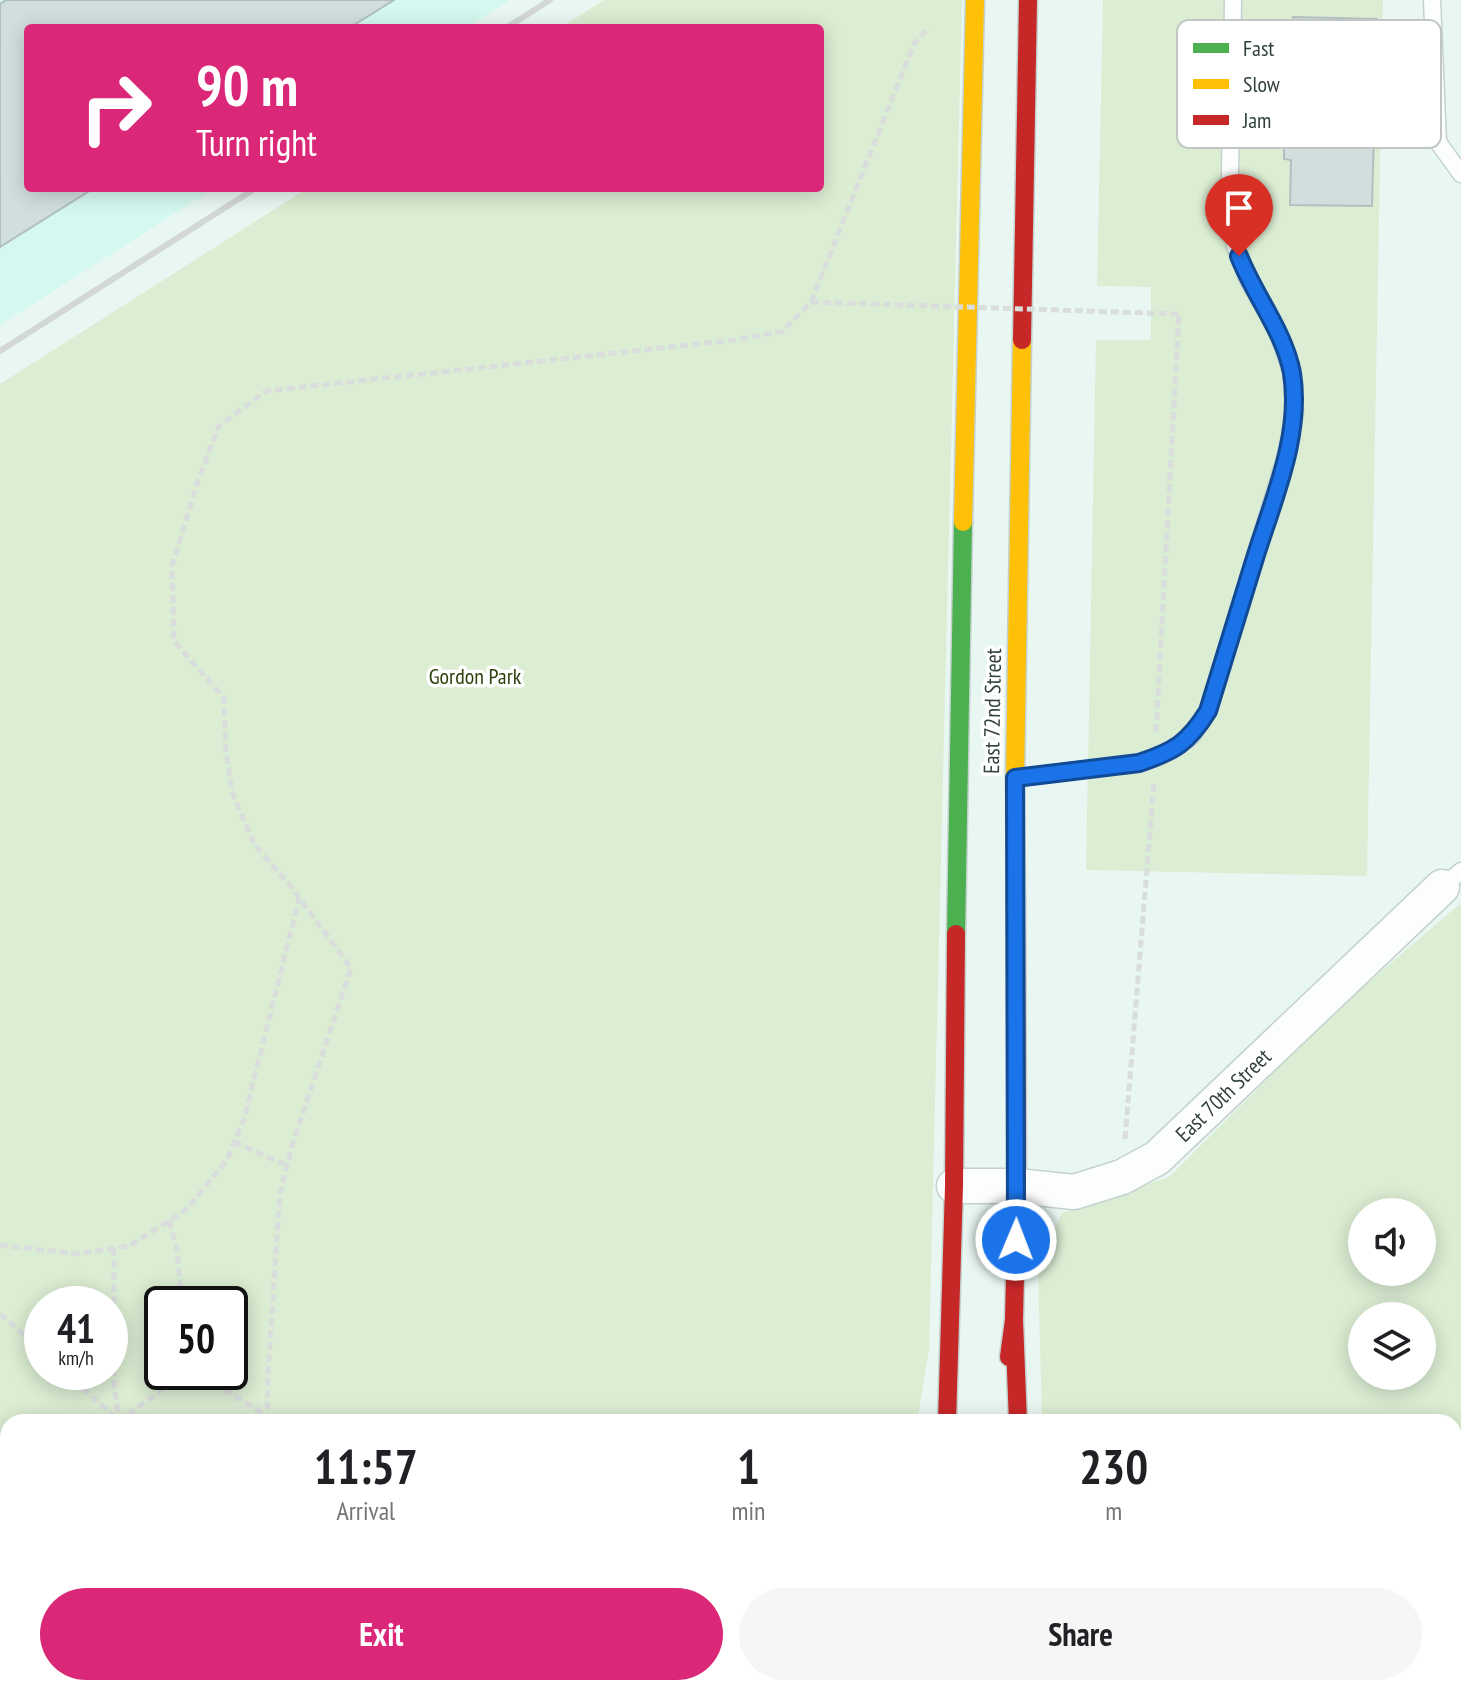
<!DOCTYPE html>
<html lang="en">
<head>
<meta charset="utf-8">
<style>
	:root { --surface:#fff; --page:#f6f6f6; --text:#202124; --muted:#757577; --accent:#db2777 }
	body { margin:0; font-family:"PT Sans Narrow",sans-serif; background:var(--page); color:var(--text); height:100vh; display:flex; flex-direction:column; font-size:30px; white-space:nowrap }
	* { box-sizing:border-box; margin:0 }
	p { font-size:26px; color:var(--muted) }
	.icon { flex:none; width:44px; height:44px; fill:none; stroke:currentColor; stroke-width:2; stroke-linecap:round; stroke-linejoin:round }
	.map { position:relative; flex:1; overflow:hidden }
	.details { position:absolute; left:0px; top:1414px; width:1462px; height:282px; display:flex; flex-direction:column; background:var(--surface); border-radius:24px 24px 0 0; box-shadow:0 4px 20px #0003 }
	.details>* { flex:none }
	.top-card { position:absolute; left:24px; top:24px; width:800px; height:168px; border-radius:8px; box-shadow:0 4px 20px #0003; background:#db2777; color:#fff; overflow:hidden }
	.tools { position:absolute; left:1348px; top:1198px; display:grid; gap:16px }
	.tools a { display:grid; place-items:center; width:88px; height:88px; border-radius:50%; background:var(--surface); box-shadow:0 4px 20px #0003; font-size:40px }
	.speed { position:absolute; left:24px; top:1286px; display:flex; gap:16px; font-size:40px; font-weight:700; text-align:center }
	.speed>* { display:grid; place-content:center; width:104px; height:104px; border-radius:50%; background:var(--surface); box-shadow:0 4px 20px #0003; line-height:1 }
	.speed small { font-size:20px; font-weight:400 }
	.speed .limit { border:4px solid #111; border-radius:12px; background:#fff; color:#111 }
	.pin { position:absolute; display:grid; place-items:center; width:68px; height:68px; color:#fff; margin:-82px -34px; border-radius:50% 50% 50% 0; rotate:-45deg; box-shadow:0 0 8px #0007 }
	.pin .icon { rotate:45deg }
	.me { position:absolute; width:88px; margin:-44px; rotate:1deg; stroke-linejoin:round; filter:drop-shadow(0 0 6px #0008) }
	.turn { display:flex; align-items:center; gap:28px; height:168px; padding:0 40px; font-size:36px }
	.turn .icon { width:104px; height:104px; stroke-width:2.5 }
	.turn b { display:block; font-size:56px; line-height:68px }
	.eta { display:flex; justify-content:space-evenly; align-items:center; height:136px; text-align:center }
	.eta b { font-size:48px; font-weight:700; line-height:56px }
	.action { display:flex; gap:16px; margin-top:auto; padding:16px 40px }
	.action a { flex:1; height:92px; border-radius:48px; background:var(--accent); color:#fff; font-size:32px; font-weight:700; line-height:92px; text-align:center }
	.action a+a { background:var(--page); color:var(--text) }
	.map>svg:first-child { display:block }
</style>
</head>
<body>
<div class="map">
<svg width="1461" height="1695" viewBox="0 0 1461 1695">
	<rect width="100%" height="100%" fill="#e9f7f3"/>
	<path fill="#d5f9f0" d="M 0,0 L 510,0 L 466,28 L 28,28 L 28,188 L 215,188 L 0,325 Z"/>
	<path fill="#dbedd3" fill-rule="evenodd" d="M 604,0 L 962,0 L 929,1350 L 917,1422 L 8,1422 L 8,1688 L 832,1688 L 829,1695 L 0,1695 L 0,384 L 308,188 L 820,188 L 820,28 L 560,28 ZM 42,1304 L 110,1304 L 110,1372 L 42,1372 ZM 162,1304 L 230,1304 L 230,1372 L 162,1372 Z
		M 1103,0 L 1383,0 L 1367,876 L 1086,870 L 1096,340 L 1151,340 L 1151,287 L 1097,286 Z
		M 1461,903 L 1461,1695 L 1079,1695 L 1077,1688 L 1454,1688 L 1454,1422 L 1042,1422 L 1038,1266 L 1062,1213 L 1169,1177 L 1342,1005 ZM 1362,1212 L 1422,1212 L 1422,1272 L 1362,1272 ZM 1362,1316 L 1422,1316 L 1422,1376 L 1362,1376 Z"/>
	<path fill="#d0dfde" stroke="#b1c0bf" stroke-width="2" d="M 6,0 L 394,0 L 349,28 L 28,28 L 28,188 L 94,188 L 0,247 L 0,4 Z
		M 1293,17 L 1377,19 L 1372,206 L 1290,205 L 1291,160 L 1284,159 L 1284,140 L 1290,140 Z"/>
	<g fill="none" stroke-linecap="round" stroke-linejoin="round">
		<defs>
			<path id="lane" d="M 1432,0 L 1438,142 L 1461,174
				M 1016,778 L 1139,763 L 1171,751 L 1192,736 L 1208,711 L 1284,462 L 1295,414 L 1291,371 L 1276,327 L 1248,280 L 1235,246 L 1230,173 L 1233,0
				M 1442,887 L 1461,871"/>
			<path id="street" d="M 954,1186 L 1017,1186 L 1074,1192 L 1122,1177 L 1157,1158 L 1442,887"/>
			<path id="fast" d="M 956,934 L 963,522
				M 1045,1688 L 1048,1695
				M 850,1695 L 852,1688
				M 968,1695 L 969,1688"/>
			<path id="slow" d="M 963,522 L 975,0
				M 1016,900 L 1015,778 L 1022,340"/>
			<path id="jam" d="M 1022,340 L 1028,0
				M 1014,1320 L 1018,1422
				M 1009,1357 L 1014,1320 L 1017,1186 L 1016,900
				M 947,1422 L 954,1186 L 956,934
				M 921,1695 L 922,1688"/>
		</defs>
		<use href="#lane" stroke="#c4d2ce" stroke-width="19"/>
		<use href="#street" stroke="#c4d2ce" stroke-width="37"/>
		<use href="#fast" stroke="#c4d2ce" stroke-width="21"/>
		<use href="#slow" stroke="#c4d2ce" stroke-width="21"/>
		<use href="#jam" stroke="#c4d2ce" stroke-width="21"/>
		<path stroke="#d9dddc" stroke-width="5" stroke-dasharray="8 4" stroke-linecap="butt" d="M 1156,732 L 1179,314
			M 1125,1139 L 1154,782
			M 234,1142 L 288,1166
			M 169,1221 L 177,1249 L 182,1304
			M 0,1245 L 76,1254 L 129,1246 L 186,1210 L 227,1160 L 244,1119 L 299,899
			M 114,1248 L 114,1384 L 119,1422
			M 0,1314 L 42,1351
			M 65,1372 L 119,1421 L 173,1382
			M 168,1372 L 173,1382 L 191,1387 L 204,1377
			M 204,1377 L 266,1415
			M 267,1422 L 268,1375 L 280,1193 L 293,1143 L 351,968 L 289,884 L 254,844 L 232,792 L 226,751 L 224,698 L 174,641 L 172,566 L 196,487 L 218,427 L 266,391 L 735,340 L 783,331 L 811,302 L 914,44 L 929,27
			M 185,1688 L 186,1694
			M 292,1688 L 293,1695
			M 583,1688 L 584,1695
			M 783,1695 L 790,1688"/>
		<use href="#lane" stroke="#fcfefd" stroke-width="16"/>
		<use href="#street" stroke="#fcfefd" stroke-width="34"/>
		<use href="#fast" stroke="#4caf50" stroke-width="18"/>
		<use href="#slow" stroke="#ffc107" stroke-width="18"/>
		<use href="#jam" stroke="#c62828" stroke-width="18"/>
		<path stroke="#d3d7d6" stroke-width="6" d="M 506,28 L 550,0
			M 0,351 L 256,188"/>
		<path stroke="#d9dddc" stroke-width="5" stroke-dasharray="8 4" stroke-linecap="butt" d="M 811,302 L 1179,314"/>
	</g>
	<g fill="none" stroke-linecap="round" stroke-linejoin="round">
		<defs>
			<path id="route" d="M 1016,1240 L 1015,778 L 1139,763 C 1175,751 1188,743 1208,711 C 1224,660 1239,609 1255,558 C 1273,500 1302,435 1292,373 C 1284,331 1254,295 1239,256"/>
		</defs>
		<use href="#route" stroke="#114b97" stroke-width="20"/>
		<use href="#route" stroke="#1a73e8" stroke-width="14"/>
	</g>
	<g text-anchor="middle" stroke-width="7" stroke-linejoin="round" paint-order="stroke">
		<g font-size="22" fill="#2c400c" stroke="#fff">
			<text x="475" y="684">Gordon Park</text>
		</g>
		<g font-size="22" fill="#30413c" stroke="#fff">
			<text transform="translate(992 711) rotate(-89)" y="8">East 72nd Street</text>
			<text transform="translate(1223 1095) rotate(-44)" y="8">East 70th Street</text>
		</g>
	</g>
	<rect x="1177" y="20" width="264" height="128" rx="12" fill="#fff" stroke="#c1c6c4" stroke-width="2"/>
	<rect x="1193" y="43" width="36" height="10" fill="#4caf50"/>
	<rect x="1193" y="79" width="36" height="10" fill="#ffc107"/>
	<rect x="1193" y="115" width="36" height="10" fill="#c62828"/>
	<g font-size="22" fill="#30413c">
		<text x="1243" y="56">Fast</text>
		<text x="1243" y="92">Slow</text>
		<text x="1243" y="128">Jam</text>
	</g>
</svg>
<div class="tools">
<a><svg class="icon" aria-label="sound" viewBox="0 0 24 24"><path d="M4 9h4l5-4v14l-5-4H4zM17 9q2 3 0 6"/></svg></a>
<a><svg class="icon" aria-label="layers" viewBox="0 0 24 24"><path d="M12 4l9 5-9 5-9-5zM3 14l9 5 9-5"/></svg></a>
</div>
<div class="speed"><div>41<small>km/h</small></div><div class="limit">50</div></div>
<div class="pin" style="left:1239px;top:256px;background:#d93025"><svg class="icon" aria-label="arrive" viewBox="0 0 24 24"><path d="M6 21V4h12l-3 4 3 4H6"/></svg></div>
<svg class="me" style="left:1016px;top:1240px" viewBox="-20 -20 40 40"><circle r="17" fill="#1a73e8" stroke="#fff" stroke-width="3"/><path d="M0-11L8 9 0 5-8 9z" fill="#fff"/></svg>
<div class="top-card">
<div class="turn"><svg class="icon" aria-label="right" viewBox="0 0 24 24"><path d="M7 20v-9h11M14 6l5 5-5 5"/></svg><div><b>90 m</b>Turn right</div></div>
</div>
<section class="details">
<div class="eta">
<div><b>11:57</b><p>Arrival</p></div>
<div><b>1</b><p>min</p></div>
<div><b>230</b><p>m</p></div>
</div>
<div class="action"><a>Exit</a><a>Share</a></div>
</section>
</div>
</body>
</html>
